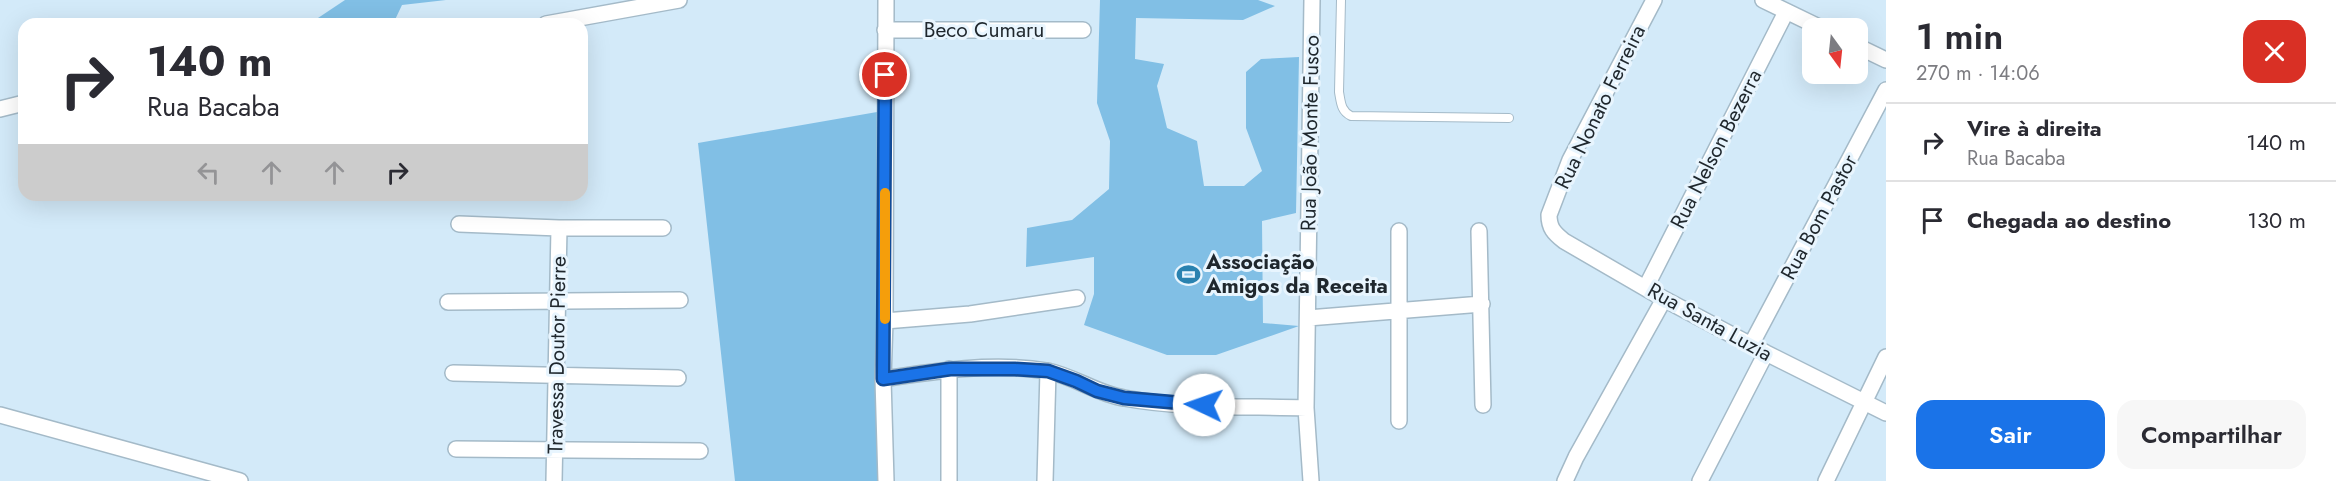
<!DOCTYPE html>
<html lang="pt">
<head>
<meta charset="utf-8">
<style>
	:root { --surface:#fff; --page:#f7f7f7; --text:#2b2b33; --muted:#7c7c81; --line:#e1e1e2; --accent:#1a73e8 }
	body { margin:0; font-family:Jost,sans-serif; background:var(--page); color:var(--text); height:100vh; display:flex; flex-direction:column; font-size:22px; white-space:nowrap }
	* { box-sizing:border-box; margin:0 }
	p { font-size:20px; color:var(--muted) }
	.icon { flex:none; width:33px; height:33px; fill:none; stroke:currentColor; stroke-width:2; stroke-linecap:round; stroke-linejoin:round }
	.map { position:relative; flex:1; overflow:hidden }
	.side { display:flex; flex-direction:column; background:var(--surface); width:450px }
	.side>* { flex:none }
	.banner { position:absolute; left:18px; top:18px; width:570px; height:183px; border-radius:18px; box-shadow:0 6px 24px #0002; background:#fff; color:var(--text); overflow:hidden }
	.needle { width:39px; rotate:165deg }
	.controls { position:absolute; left:1802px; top:18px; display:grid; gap:12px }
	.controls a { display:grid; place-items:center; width:66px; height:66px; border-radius:12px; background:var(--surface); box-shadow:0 6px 24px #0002; font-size:30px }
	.pin { position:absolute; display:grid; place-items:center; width:51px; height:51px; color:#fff; margin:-26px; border:3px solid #fff; border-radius:50%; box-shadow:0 2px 6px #0007 }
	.me { position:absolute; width:66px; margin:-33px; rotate:273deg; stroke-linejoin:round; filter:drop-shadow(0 0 4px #0008) }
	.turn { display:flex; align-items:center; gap:21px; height:126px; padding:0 30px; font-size:27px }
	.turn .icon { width:78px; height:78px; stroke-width:2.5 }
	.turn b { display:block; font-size:42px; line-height:51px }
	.lanes { display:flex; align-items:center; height:57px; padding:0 30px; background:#0003; justify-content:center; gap:30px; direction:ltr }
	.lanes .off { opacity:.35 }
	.round { display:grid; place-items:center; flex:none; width:63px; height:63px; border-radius:18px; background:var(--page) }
	.head { display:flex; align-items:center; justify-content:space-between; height:102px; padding:0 30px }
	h1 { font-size:36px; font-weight:600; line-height:45px }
	.button { display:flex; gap:12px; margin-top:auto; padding:12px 30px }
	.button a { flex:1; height:69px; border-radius:18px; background:var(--accent); color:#fff; font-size:24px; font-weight:600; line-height:69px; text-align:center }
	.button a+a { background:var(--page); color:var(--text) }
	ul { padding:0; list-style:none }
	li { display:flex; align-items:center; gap:18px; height:78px; padding:0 30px; border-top:2px solid var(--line) }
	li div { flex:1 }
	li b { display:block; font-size:22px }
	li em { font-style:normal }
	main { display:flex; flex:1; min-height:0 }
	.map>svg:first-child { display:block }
</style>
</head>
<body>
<main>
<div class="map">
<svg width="1886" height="481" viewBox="0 0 1886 481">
	<rect width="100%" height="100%" fill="#d3eaf9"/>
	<path fill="#81bfe5" d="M 345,0 L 446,0 L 402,5 L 393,24 L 309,24 Z
		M 1100,0 L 1258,0 L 1275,6 L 1243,20 L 1136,18 L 1135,59 L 1164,64 L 1157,86 L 1167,128 L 1197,141 L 1204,186 L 1244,186 L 1262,171 L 1246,128 L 1246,72 L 1261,59 L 1299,57 L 1296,213 L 1262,221 L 1263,323 L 1299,326 L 1216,355 L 1167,355 L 1084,325 L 1094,294 L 1094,257 L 1026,267 L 1027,228 L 1072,220 L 1109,189 L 1110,141 L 1097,103 Z
		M 877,112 L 877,481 L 735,481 L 698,143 Z"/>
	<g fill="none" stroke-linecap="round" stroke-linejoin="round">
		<defs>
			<path id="service" d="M 1341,0 L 1339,92 C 1341,103 1341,111 1351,116 L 1509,118"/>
			<path id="minor" d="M 886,0 L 885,321 L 883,379 L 886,481
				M 1654,0 L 1570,160 L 1549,215 C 1549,228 1554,233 1564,241 L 1664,299 L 1766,353 L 1886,413
				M 1763,0 L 1821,28
				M 546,24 L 679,0
				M 885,30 L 1083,30
				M 1857,46 L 1886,60
				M 0,109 L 24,103
				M 459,224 L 559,228 L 663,228
				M 1479,231 L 1483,405
				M 1646,287 L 1786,12
				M 448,302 L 680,300
				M 1308,318 L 1482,304
				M 885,321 L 970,314 L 1077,298
				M 1751,345 L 1886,90
				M 453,373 L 678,378
				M 883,379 C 935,371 994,362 1047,371 C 1074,376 1097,394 1124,398 C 1184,409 1246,406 1306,408
				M 0,415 L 240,481
				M 1399,421 L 1399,231
				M 456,449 L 700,451
				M 554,481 L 559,228
				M 949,481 L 949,369
				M 1045,481 L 1048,371
				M 1311,481 L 1306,408 L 1312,0
				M 1565,481 L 1576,457 L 1664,299
				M 1700,481 L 1766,353
				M 1826,481 L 1886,357"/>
		</defs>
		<use href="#service" stroke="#a4bac8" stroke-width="10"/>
		<use href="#minor" stroke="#a4bac8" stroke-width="18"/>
		<use href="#service" stroke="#fff" stroke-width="8"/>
		<use href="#minor" stroke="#fff" stroke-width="15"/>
	</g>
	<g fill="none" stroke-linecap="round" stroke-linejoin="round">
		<defs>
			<path id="route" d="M 885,75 L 883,379 L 950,369 L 1015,369 L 1048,371 L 1076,381 L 1097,391 L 1124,398 L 1204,405"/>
		</defs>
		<use href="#route" stroke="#114b97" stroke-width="15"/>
		<use href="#route" stroke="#1a73e8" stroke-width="10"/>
		<path stroke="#f59e0b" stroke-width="10" d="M 885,193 L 885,319"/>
	</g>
	<defs>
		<symbol id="stadium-bare" viewBox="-9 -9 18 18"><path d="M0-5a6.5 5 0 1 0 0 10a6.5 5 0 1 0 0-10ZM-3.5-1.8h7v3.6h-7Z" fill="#2982b0" stroke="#e8f5fe" stroke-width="2.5" paint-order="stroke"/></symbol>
	</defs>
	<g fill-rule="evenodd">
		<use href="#stadium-bare" x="1172" y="258" width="33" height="33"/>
	</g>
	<g text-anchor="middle" stroke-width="6" stroke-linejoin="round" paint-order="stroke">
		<g font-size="21" fill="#1f272d" stroke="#e8f5fe">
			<text x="984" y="37">Beco Cumaru</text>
			<text transform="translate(1600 107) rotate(-64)" y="7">Rua Nonato Ferreira</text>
			<text transform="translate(1310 133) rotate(-89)" y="7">Rua João Monte Fusco</text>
			<text transform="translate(1716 149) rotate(-63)" y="7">Rua Nelson Bezerra</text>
			<text transform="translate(1819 217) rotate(-62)" y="7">Rua Bom Pastor</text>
			<text transform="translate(1710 322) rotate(29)" y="7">Rua Santa Luzia</text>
			<text transform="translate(557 355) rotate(-89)" y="7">Travessa Doutor Pierre</text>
		</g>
		<g font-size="21" font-weight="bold" fill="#1f272d" stroke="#e8f5fe" text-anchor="start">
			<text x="1206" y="269">Associação<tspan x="1206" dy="24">Amigos da Receita</tspan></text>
		</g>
	</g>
</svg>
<div class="controls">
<a><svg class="needle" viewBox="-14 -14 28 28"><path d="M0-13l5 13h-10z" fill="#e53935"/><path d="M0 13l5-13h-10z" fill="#7c7c81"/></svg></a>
</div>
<div class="pin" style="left:885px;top:75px;background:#d93025"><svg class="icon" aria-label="arrive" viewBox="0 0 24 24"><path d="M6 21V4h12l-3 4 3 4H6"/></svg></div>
<svg class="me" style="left:1204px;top:405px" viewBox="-20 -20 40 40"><circle r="19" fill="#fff"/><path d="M0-13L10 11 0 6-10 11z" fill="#1a73e8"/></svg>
<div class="banner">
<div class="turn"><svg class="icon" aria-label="right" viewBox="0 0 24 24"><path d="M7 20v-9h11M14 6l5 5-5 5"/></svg><div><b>140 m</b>Rua Bacaba</div></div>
<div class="lanes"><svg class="icon off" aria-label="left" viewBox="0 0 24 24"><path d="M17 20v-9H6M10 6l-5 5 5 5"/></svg><svg class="icon off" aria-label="ahead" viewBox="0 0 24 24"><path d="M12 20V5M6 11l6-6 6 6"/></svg><svg class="icon off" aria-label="ahead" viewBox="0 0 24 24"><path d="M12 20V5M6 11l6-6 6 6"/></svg><svg class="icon" aria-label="right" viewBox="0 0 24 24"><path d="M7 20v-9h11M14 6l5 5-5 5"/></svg></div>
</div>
</div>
<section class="side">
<div class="head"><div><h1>1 min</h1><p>270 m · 14:06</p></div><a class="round" style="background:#d93025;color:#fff"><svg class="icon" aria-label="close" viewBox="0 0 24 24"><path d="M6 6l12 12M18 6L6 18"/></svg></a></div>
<ul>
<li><svg class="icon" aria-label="right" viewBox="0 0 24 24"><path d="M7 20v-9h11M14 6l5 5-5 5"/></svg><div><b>Vire à direita</b><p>Rua Bacaba</p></div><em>140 m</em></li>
<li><svg class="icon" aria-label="arrive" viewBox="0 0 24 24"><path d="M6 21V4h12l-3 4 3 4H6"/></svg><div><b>Chegada ao destino</b></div><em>130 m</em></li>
</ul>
<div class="button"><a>Sair</a><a>Compartilhar</a></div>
</section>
</main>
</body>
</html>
